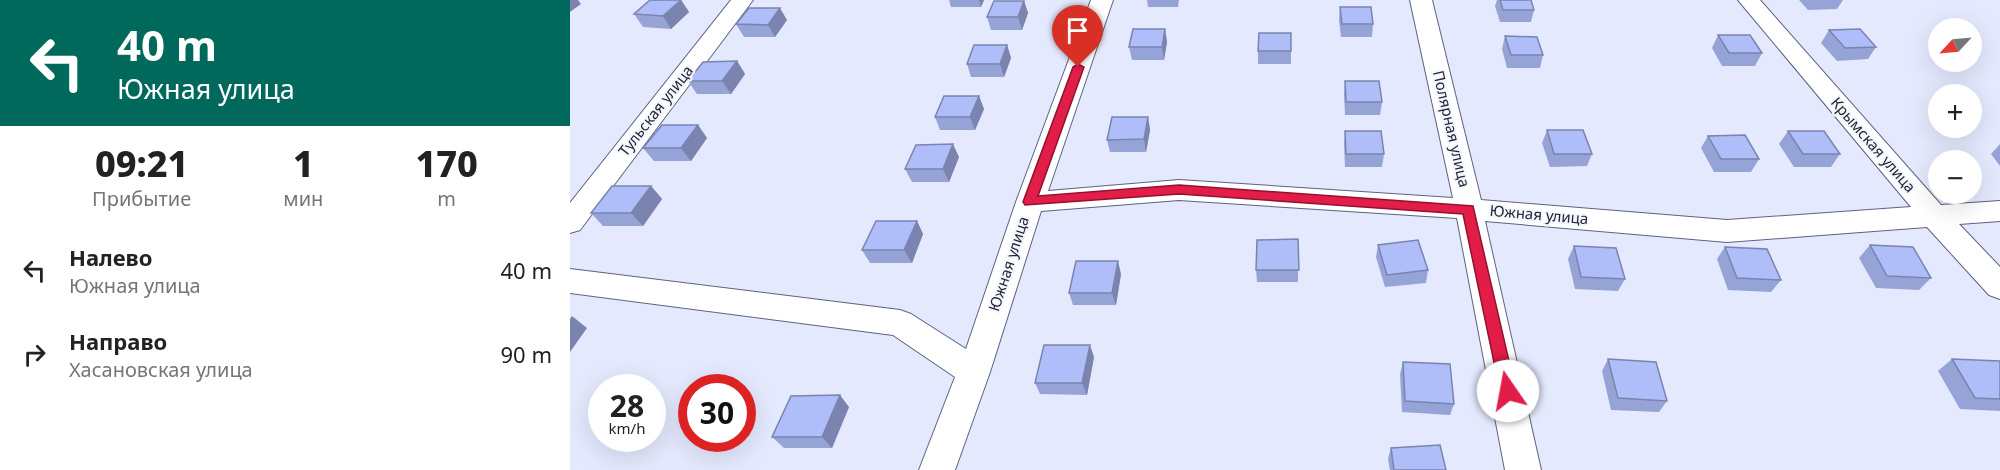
<!DOCTYPE html>
<html lang="ru">
<head>
<meta charset="utf-8">
<style>
	:root { --surface:#fff; --page:#f2f2f2; --text:#222; --muted:#767676 }
	body { margin:0; font-family:"Noto Sans",sans-serif; background:var(--page); color:var(--text); height:100vh; display:flex; flex-direction:column; font-size:22px; white-space:nowrap }
	* { box-sizing:border-box; margin:0 }
	p { font-size:20px; color:var(--muted) }
	.icon { flex:none; width:33px; height:33px; fill:none; stroke:currentColor; stroke-width:2; stroke-linecap:round; stroke-linejoin:round }
	.map { position:relative; flex:1; overflow:hidden }
	.side { display:flex; flex-direction:column; background:var(--surface); width:570px }
	.side>* { flex:none }
	.guide { background:#00695c; color:#fff; overflow:hidden }
	.needle { width:39px; rotate:244deg }
	.tools { position:absolute; left:1358px; top:18px; display:grid; gap:12px }
	.tools a { display:grid; place-items:center; width:54px; height:54px; border-radius:50%; background:var(--surface); box-shadow:0 6px 24px #0002; font-size:30px }
	.speed { position:absolute; left:18px; top:374px; display:flex; gap:12px; font-size:30px; font-weight:700; text-align:center }
	.speed>* { display:grid; place-content:center; width:78px; height:78px; border-radius:50%; background:var(--surface); box-shadow:0 6px 24px #0002; line-height:1 }
	.speed small { font-size:15px; font-weight:400 }
	.speed .limit { border:9px solid #d22; background:#fff; color:#111 }
	.pin { position:absolute; display:grid; place-items:center; width:51px; height:51px; color:#fff; margin:-62px -26px; border-radius:50% 50% 50% 0; rotate:-45deg; box-shadow:0 0 6px #0007 }
	.pin .icon { rotate:45deg }
	.me { position:absolute; width:66px; margin:-33px; rotate:348deg; stroke-linejoin:round; filter:drop-shadow(0 0 4px #0008) }
	.turn { display:flex; align-items:center; gap:21px; height:126px; padding:0 18px; font-size:27px }
	.turn .icon { width:78px; height:78px; stroke-width:2.5 }
	.turn b { display:block; font-size:42px; line-height:51px }
	.eta { display:flex; justify-content:space-evenly; align-items:center; height:102px; text-align:center }
	.eta b { font-size:36px; font-weight:800; line-height:42px }
	ul { padding:0; list-style:none }
	li { display:flex; align-items:center; gap:18px; height:84px; padding:0 18px }
	li div { flex:1 }
	li b { display:block; font-size:22px }
	li em { font-style:normal }
	main { display:flex; flex:1; min-height:0 }
	.map>svg:first-child { display:block }
</style>
</head>
<body>
<main>
<section class="side">
<div class="guide">
<div class="turn"><svg class="icon" aria-label="left" viewBox="0 0 24 24"><path d="M17 20v-9H6M10 6l-5 5 5 5"/></svg><div><b>40 m</b>Южная улица</div></div>
</div>
<div class="eta">
<div><b>09:21</b><p>Прибытие</p></div>
<div><b>1</b><p>мин</p></div>
<div><b>170</b><p>m</p></div>
</div>
<ul>
<li><svg class="icon" aria-label="left" viewBox="0 0 24 24"><path d="M17 20v-9H6M10 6l-5 5 5 5"/></svg><div><b>Налево</b><p>Южная улица</p></div><em>40 m</em></li>
<li><svg class="icon" aria-label="right" viewBox="0 0 24 24"><path d="M7 20v-9h11M14 6l5 5-5 5"/></svg><div><b>Направо</b><p>Хасановская улица</p></div><em>90 m</em></li>
</ul>
</section>
<div class="map">
<svg width="1430" height="470" viewBox="0 0 1430 470">
	<rect width="100%" height="100%" fill="#e4e9fe"/>
	<g fill="none" stroke-linecap="round" stroke-linejoin="round">
		<defs>
			<path id="minor" d="M 161,0 L 183,0 L 10,230 L 0,233 L 0,203 Z
				M 521,0 L 543,0 L 478,191 L 609,180 L 883,198 L 840,0 L 862,0 L 911,200 L 1157,220 L 1341,207 L 1168,0 L 1190,0 L 1371,205 L 1430,201 L 1430,221 L 1389,224 L 1430,267 L 1430,299 L 1419,295 L 1357,227 L 1157,242 L 915,221 L 971,470 L 935,470 L 887,218 L 609,200 L 471,211 L 420,372 L 385,470 L 349,470 L 385,377 L 323,335 L 0,293 L 0,269 L 330,310 L 341,314 L 396,349 L 446,202 Z"/>
		</defs>
		<use href="#minor" stroke="#5c6380" stroke-width="2"/>
		<use href="#minor" fill="#fff" fill-rule="evenodd"/>
	</g>
	<path fill="#96a3d6" d="M 111,0 L 119,12 L 101,29 L 73,27 L 64,14 Z
		M 379,0 L 414,0 L 411,7 L 381,7 Z
		M 577,0 L 609,0 L 608,7 L 578,7 Z
		M 927,0 L 961,0 L 964,10 L 961,22 L 930,22 L 925,6 Z
		M 1229,0 L 1273,0 L 1267,9 L 1238,10 Z
		M 454,1 L 458,13 L 452,30 L 421,30 L 417,17 Z
		M 770,7 L 803,24 L 802,37 L 771,37 L 769,20 Z
		M 217,20 L 205,37 L 174,37 L 166,24 Z
		M 595,29 L 597,42 L 594,60 L 562,60 L 559,47 Z
		M 1259,30 L 1306,47 L 1298,59 L 1267,61 L 1251,43 Z
		M 721,33 L 721,64 L 688,64 L 688,51 Z
		M 1148,35 L 1192,53 L 1185,66 L 1152,66 L 1142,48 Z
		M 935,36 L 973,55 L 970,68 L 937,68 L 932,49 Z
		M 437,45 L 441,58 L 434,77 L 401,77 L 397,64 Z
		M 167,61 L 175,74 L 161,94 L 127,94 L 118,81 Z
		M 775,81 L 812,102 L 810,115 L 775,115 L 774,94 Z
		M 409,96 L 414,109 L 405,130 L 370,130 L 365,117 Z
		M 578,117 L 580,130 L 576,152 L 540,152 L 537,140 Z
		M 128,125 L 137,138 L 121,161 L 84,161 L 73,148 Z
		M 977,130 L 1022,154 L 1017,166 L 980,167 L 972,143 Z
		M 775,131 L 814,154 L 812,167 L 775,167 L 774,144 Z
		M 1218,131 L 1270,154 L 1261,167 L 1224,167 L 1209,144 Z
		M 1138,136 L 1189,159 L 1181,172 L 1144,172 L 1131,148 Z
		M 1430,144 L 1430,166 L 1421,154 Z
		M 389,157 L 379,182 L 342,182 L 335,169 Z
		M 81,186 L 92,199 L 73,226 L 33,226 L 21,213 Z
		M 347,221 L 353,234 L 342,263 L 300,263 L 292,250 Z
		M 728,239 L 728,282 L 687,282 L 686,270 Z
		M 808,245 L 858,270 L 856,283 L 815,287 L 806,257 Z
		M 1300,245 L 1361,278 L 1349,290 L 1306,288 L 1289,258 Z
		M 1004,246 L 1055,279 L 1048,291 L 1005,289 L 998,259 Z
		M 1155,247 L 1211,280 L 1201,292 L 1158,290 L 1147,259 Z
		M 551,274 L 546,305 L 503,305 L 499,293 Z
		M 524,357 L 517,395 L 470,394 L 465,383 Z
		M 1038,359 L 1097,401 L 1089,412 L 1041,410 L 1032,371 Z
		M 1382,359 L 1430,361 L 1430,411 L 1390,409 L 1368,371 Z
		M 833,362 L 884,404 L 880,415 L 832,412 L 830,374 Z
		M 279,407 L 262,448 L 214,448 L 202,437 Z
		M 821,448 L 876,470 L 820,470 L 818,459 Z"/>
	<path fill="#7a84ae" d="M 0,0 L 8,0 L 11,4 L 0,12 Z
		M 111,0 L 119,12 L 101,29 L 93,16 Z
		M 409,0 L 414,0 L 411,7 Z
		M 454,1 L 458,13 L 452,30 L 448,17 Z
		M 210,8 L 217,20 L 205,37 L 198,25 Z
		M 595,29 L 597,42 L 594,60 L 592,47 Z
		M 437,45 L 441,58 L 434,77 L 430,64 Z
		M 167,61 L 175,74 L 161,94 L 152,81 Z
		M 409,96 L 414,109 L 405,130 L 400,117 Z
		M 578,117 L 580,130 L 576,152 L 574,139 Z
		M 128,125 L 137,138 L 121,161 L 111,148 Z
		M 383,144 L 389,157 L 379,182 L 373,169 Z
		M 81,186 L 92,199 L 73,226 L 61,213 Z
		M 347,221 L 353,234 L 342,263 L 334,250 Z
		M 548,261 L 551,274 L 546,305 L 542,293 Z
		M 2,316 L 17,328 L 0,352 L 0,319 Z
		M 520,345 L 524,357 L 517,395 L 512,383 Z
		M 270,395 L 279,407 L 262,448 L 252,437 Z"/>
	<path fill="#afbdf9" stroke="#7a84ae" stroke-width="1.5" d="M 80,0 L 111,0 L 93,16 L 64,14 Z
		M 930,0 L 961,0 L 964,10 L 933,10 Z
		M 424,1 L 454,1 L 448,17 L 417,17 Z
		M 770,7 L 801,7 L 803,24 L 772,24 Z
		M 179,8 L 210,8 L 198,25 L 166,24 Z
		M 563,29 L 595,29 L 592,47 L 559,47 Z
		M 1290,29 L 1306,47 L 1275,48 L 1259,30 Z
		M 689,33 L 721,33 L 721,51 L 688,51 Z
		M 1148,35 L 1180,35 L 1192,53 L 1159,53 Z
		M 935,36 L 967,37 L 973,55 L 941,55 Z
		M 404,45 L 437,45 L 430,64 L 397,64 Z
		M 167,61 L 152,81 L 118,81 L 133,62 Z
		M 775,81 L 809,81 L 812,102 L 776,102 Z
		M 374,96 L 409,96 L 400,117 L 365,117 Z
		M 542,117 L 578,117 L 574,139 L 537,140 Z
		M 92,125 L 128,125 L 111,148 L 73,148 Z
		M 977,130 L 1013,130 L 1022,154 L 984,154 Z
		M 775,131 L 811,131 L 814,154 L 776,154 Z
		M 1218,131 L 1254,131 L 1270,154 L 1233,154 Z
		M 1175,135 L 1189,159 L 1151,159 L 1138,136 Z
		M 383,144 L 373,169 L 335,169 L 346,145 Z
		M 42,186 L 81,186 L 61,213 L 21,213 Z
		M 306,221 L 347,221 L 334,250 L 292,250 Z
		M 728,239 L 729,270 L 686,270 L 687,240 Z
		M 848,240 L 858,270 L 817,275 L 808,245 Z
		M 1300,245 L 1343,247 L 1361,278 L 1317,276 Z
		M 1004,246 L 1046,248 L 1055,279 L 1011,277 Z
		M 1155,247 L 1197,249 L 1211,280 L 1167,278 Z
		M 506,261 L 548,261 L 542,293 L 499,293 Z
		M 474,345 L 520,345 L 512,383 L 465,383 Z
		M 1038,359 L 1086,362 L 1097,401 L 1048,398 Z
		M 1382,359 L 1430,361 L 1430,399 L 1405,398 Z
		M 833,362 L 880,364 L 884,404 L 835,401 Z
		M 270,395 L 252,437 L 202,437 L 221,396 Z
		M 870,445 L 876,470 L 824,470 L 821,448 Z"/>
	<path fill="#e11d48" stroke="#92132f" stroke-width="1.5" d="M 508,64 L 514,67 L 468,196 L 609,185 L 903,206 L 946,391 L 943,396 L 938,398 L 932,396 L 930,391 L 893,214 L 609,194 L 455,205 L 453,202 L 503,67 Z"/>
	<g text-anchor="middle" stroke-width="4.5" stroke-linejoin="round" paint-order="stroke">
		<g font-size="15" fill="#232633" stroke="#f5f7fe">
			<text transform="translate(86 111) rotate(-52)" y="5">Тульская улица</text>
			<text transform="translate(881 129) rotate(77)" y="5">Полярная улица</text>
			<text transform="translate(1303 145) rotate(49)" y="5">Крымская улица</text>
			<text transform="translate(969 215) rotate(5)" y="5">Южная улица</text>
			<text transform="translate(439 264) rotate(-72)" y="5">Южная улица</text>
		</g>
	</g>
</svg>
<div class="tools">
<a><svg class="needle" viewBox="-14 -14 28 28"><path d="M0-13l5 13h-10z" fill="#e53935"/><path d="M0 13l5-13h-10z" fill="#767676"/></svg></a>
<a>+</a>
<a>−</a>
</div>
<div class="speed"><div>28<small>km/h</small></div><div class="limit">30</div></div>
<div class="pin" style="left:508px;top:67px;background:#d93025"><svg class="icon" aria-label="arrive" viewBox="0 0 24 24"><path d="M6 21V4h12l-3 4 3 4H6"/></svg></div>
<svg class="me" style="left:938px;top:391px" viewBox="-20 -20 40 40"><circle r="19" fill="#fff"/><path d="M0-13L10 11 0 6-10 11z" fill="#e11d48"/></svg>
</div>
</main>
</body>
</html>
